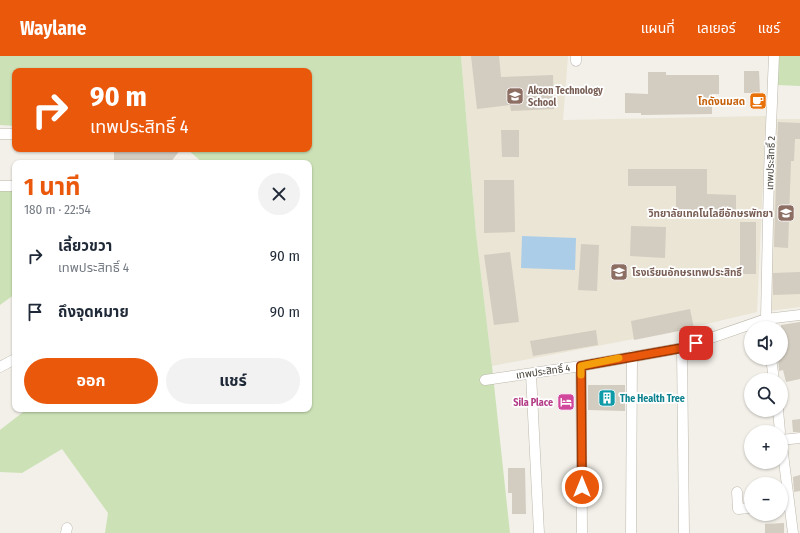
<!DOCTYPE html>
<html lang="th">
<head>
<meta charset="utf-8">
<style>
	:root { --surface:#fff; --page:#f2f2f3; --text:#1f2937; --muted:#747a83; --accent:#ea580c }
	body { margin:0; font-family:"Fira Sans Condensed","Noto Sans Thai",sans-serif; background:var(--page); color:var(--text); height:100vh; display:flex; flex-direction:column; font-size:15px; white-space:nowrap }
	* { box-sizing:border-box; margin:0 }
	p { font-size:13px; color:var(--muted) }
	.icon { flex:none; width:22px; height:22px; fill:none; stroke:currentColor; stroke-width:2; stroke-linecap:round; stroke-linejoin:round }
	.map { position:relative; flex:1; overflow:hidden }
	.drawer { position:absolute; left:12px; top:104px; width:300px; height:252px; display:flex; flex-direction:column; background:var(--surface); border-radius:8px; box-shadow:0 1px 3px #0004 }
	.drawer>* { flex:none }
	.hud { position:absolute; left:12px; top:12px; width:300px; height:84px; border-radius:8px; box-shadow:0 1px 3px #0004; background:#ea580c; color:#fff; overflow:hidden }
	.fabs { position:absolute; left:744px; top:265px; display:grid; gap:8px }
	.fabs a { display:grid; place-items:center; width:44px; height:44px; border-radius:50%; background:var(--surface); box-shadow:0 1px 3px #0004; font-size:20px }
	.pin { position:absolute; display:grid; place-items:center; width:34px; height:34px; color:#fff; margin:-17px; border-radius:8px; box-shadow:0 2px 6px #0006 }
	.me { position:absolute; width:44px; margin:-22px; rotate:0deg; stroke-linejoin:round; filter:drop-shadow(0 0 3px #0008) }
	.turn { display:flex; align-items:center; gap:14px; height:84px; padding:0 12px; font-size:18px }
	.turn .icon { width:52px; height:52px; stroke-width:2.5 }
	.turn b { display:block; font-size:28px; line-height:34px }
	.round { display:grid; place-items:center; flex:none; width:42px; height:42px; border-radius:21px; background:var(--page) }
	.headline { display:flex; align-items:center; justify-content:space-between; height:68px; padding:0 12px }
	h1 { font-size:24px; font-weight:700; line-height:30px; color:var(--accent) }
	.primary-button { display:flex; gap:8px; margin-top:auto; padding:8px 12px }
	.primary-button a { flex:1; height:46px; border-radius:24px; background:var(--accent); color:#fff; font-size:16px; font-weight:700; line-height:46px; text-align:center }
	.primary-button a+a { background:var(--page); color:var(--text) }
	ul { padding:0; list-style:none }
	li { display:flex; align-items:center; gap:12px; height:56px; padding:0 12px }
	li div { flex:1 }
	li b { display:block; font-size:15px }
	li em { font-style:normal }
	header { display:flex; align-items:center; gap:24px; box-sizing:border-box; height:56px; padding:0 20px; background:var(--accent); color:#fff }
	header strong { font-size:19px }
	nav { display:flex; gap:22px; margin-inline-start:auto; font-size:14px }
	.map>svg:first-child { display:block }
</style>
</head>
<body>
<header>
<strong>Waylane</strong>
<nav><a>แผนที่</a><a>เลเยอร์</a><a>แชร์</a></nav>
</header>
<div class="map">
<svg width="800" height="477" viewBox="0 0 800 477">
	<rect width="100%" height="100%" fill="#f3f0e9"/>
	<path fill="#eae5d5" d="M 461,0 L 568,0 L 563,64 L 766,60 L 757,256 L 681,274 L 492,310 L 476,177 Z
		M 776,63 L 800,63 L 800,251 L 769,255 Z"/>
	<path fill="#cce2b6" d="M 0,0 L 461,0 L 476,177 L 492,310 L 510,477 L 105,477 L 108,457 L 62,393 L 22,417 L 0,416 L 0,374 L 27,353 L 309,353 L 309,202 L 313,205 L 309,201 L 309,107 L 203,107 L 187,93 L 309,93 L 309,15 L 15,15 L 15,70 L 0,69 Z
		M 778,0 L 800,0 L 800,30 L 777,29 Z
		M 0,134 L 15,134 L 15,238 L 0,249 Z"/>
	<path fill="#accde8" d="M 522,180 L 576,182 L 575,214 L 521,212 Z"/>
	<path fill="#d3ccc0" d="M 471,0 L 499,0 L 501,21 L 553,19 L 554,53 L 511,55 L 510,49 L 477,53 Z
		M 744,15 L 759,15 L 760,37 L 744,37 Z
		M 648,16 L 666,16 L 666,19 L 719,19 L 719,38 L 712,38 L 712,58 L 641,59 L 641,57 L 625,57 L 625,37 L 648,38 Z
		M 778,66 L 800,67 L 800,83 L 795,83 L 794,105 L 791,105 L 788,192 L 774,191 Z
		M 501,74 L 519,74 L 519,101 L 502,101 Z
		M 132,93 L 181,93 L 170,107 L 114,107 L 114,95 L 131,96 Z
		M 628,113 L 707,113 L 707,138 L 736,139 L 736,155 L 676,155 L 676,130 L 628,130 Z
		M 484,124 L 514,124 L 515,176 L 484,177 Z
		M 740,166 L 756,166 L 756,218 L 740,218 Z
		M 631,170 L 666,171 L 665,202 L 630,200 Z
		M 581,188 L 599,189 L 597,235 L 578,234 Z
		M 510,196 L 519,266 L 494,269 L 484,199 Z
		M 800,216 L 800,238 L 773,239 L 773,217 Z
		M 690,253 L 694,272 L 634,284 L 631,265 Z
		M 800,266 L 800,323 L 786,326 L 783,314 L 779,315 L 778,302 L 781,302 L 781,269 Z
		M 596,274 L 598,289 L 533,300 L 530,285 Z
		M 588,329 L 625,329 L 625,355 L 588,354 Z
		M 800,363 L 800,376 L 793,376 L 792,364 Z
		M 508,412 L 525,412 L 526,458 L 512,458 L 512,437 L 508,437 Z
		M 800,419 L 800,435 L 794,436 L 793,421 Z
		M 784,467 L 784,477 L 765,477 L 765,468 Z"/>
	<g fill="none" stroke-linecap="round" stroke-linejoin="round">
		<defs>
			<path id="street" d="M 576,5 L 576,0
				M 0,78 L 15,78
				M 0,130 L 15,130
				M 768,272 L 766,263 L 769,117 L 774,0
				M 682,292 L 684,477
				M 771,302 L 774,324
				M 581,310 L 582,477
				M 0,311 L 15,303
				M 531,318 L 539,477
				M 485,324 L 581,310 L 682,292 L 766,263 L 800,259
				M 778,354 L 780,376
				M 781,382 L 793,477
				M 781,384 L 800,382
				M 737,436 L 738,453 L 751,452
				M 66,477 L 67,472
				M 631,477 L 632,300"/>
		</defs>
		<use href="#street" stroke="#bdb8ad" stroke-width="11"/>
		<use href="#street" stroke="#fff" stroke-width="10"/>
	</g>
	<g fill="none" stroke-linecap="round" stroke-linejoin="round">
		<defs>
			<path id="route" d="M 582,431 L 581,310 L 682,292 L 696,287"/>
		</defs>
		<use href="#route" stroke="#983908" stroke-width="10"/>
		<use href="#route" stroke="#ea580c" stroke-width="7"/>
		<path stroke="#f59e0b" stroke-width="7" d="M 581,319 L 581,310 L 619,302"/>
	</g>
	<defs>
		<symbol id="school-square" viewBox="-11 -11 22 22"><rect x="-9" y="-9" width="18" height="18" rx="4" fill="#8d6e63" stroke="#fff"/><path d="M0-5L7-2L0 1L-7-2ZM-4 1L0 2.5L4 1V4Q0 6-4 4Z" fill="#fff"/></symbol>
		<symbol id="cafe-square" viewBox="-11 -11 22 22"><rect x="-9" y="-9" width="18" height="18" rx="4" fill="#e8710a" stroke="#fff"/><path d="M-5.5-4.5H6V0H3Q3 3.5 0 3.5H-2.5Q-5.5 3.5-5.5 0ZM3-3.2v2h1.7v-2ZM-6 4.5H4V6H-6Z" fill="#fff"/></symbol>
		<symbol id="university-square" viewBox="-11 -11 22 22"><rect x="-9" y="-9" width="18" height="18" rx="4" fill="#8d6e63" stroke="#fff"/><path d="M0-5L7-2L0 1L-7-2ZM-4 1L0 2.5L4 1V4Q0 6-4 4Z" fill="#fff"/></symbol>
		<symbol id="building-square" viewBox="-11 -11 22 22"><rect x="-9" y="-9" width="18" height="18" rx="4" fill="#0f9aa8" stroke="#fff"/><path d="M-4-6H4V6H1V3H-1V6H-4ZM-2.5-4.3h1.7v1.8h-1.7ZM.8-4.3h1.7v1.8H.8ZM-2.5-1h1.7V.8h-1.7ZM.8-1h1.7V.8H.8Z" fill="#fff"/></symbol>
		<symbol id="hotel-square" viewBox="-11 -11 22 22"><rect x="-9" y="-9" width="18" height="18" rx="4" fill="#d1479c" stroke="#fff"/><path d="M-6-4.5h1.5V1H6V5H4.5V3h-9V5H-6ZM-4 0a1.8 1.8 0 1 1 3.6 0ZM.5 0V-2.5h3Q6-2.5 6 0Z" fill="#fff"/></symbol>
	</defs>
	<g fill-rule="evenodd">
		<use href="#school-square" x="505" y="30" width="20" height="20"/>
		<use href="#cafe-square" x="748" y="35" width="20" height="20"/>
		<use href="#university-square" x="776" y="147" width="20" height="20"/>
		<use href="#school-square" x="609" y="206" width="20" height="20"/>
		<use href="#building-square" x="597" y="332" width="20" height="20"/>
		<use href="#hotel-square" x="556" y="336" width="20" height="20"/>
	</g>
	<g text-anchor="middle" stroke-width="3.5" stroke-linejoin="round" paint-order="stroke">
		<g font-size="10" font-weight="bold" fill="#785e54" stroke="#fff" text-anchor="start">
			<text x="528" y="38">Akson Technology<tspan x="528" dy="12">School</tspan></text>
			<text x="773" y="161" text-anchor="end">วิทยาลัยเทคโนโลยีอักษรพัทยา</text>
			<text x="632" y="220">โรงเรียนอักษรเทพประสิทธิ์</text>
		</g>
		<g font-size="10" font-weight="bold" fill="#c56008" stroke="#fff" text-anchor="end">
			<text x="745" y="49">โกดังนมสด</text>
		</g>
		<g font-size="10" fill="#454138" stroke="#fff">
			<text transform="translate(770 107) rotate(-88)" y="4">เทพประสิทธิ์ 2</text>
			<text transform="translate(543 315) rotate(-8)" y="4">เทพประสิทธิ์ 4</text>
		</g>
		<g font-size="10" font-weight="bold" fill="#0d838f" stroke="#fff" text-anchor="start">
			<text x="620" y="346">The Health Tree</text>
		</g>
		<g font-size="10" font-weight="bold" fill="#b23c85" stroke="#fff" text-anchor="end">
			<text x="553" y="350">Sila Place</text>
		</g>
	</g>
</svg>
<div class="fabs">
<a><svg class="icon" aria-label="sound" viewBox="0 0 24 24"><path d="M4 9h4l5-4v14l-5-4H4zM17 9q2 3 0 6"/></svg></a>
<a><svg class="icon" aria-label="search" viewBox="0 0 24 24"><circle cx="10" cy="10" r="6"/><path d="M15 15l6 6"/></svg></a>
<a>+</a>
<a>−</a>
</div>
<div class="pin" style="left:696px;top:287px;background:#d93025"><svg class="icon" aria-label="arrive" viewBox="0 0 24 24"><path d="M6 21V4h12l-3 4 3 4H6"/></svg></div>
<svg class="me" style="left:582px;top:431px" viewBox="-20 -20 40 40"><circle r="17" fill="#ea580c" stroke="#fff" stroke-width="3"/><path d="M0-11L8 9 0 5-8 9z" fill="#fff"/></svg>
<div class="hud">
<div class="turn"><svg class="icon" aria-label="right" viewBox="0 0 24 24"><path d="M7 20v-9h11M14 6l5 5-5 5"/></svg><div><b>90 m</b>เทพประสิทธิ์ 4</div></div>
</div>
<section class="drawer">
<div class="headline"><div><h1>1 นาที</h1><p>180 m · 22:54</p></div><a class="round"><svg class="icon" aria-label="close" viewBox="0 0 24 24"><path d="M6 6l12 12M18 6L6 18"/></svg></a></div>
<ul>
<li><svg class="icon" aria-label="right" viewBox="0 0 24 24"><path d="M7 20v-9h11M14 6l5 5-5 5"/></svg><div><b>เลี้ยวขวา</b><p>เทพประสิทธิ์ 4</p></div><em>90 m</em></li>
<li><svg class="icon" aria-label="arrive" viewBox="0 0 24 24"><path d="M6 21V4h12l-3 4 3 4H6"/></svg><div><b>ถึงจุดหมาย</b></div><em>90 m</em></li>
</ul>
<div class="primary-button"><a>ออก</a><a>แชร์</a></div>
</section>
</div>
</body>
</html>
